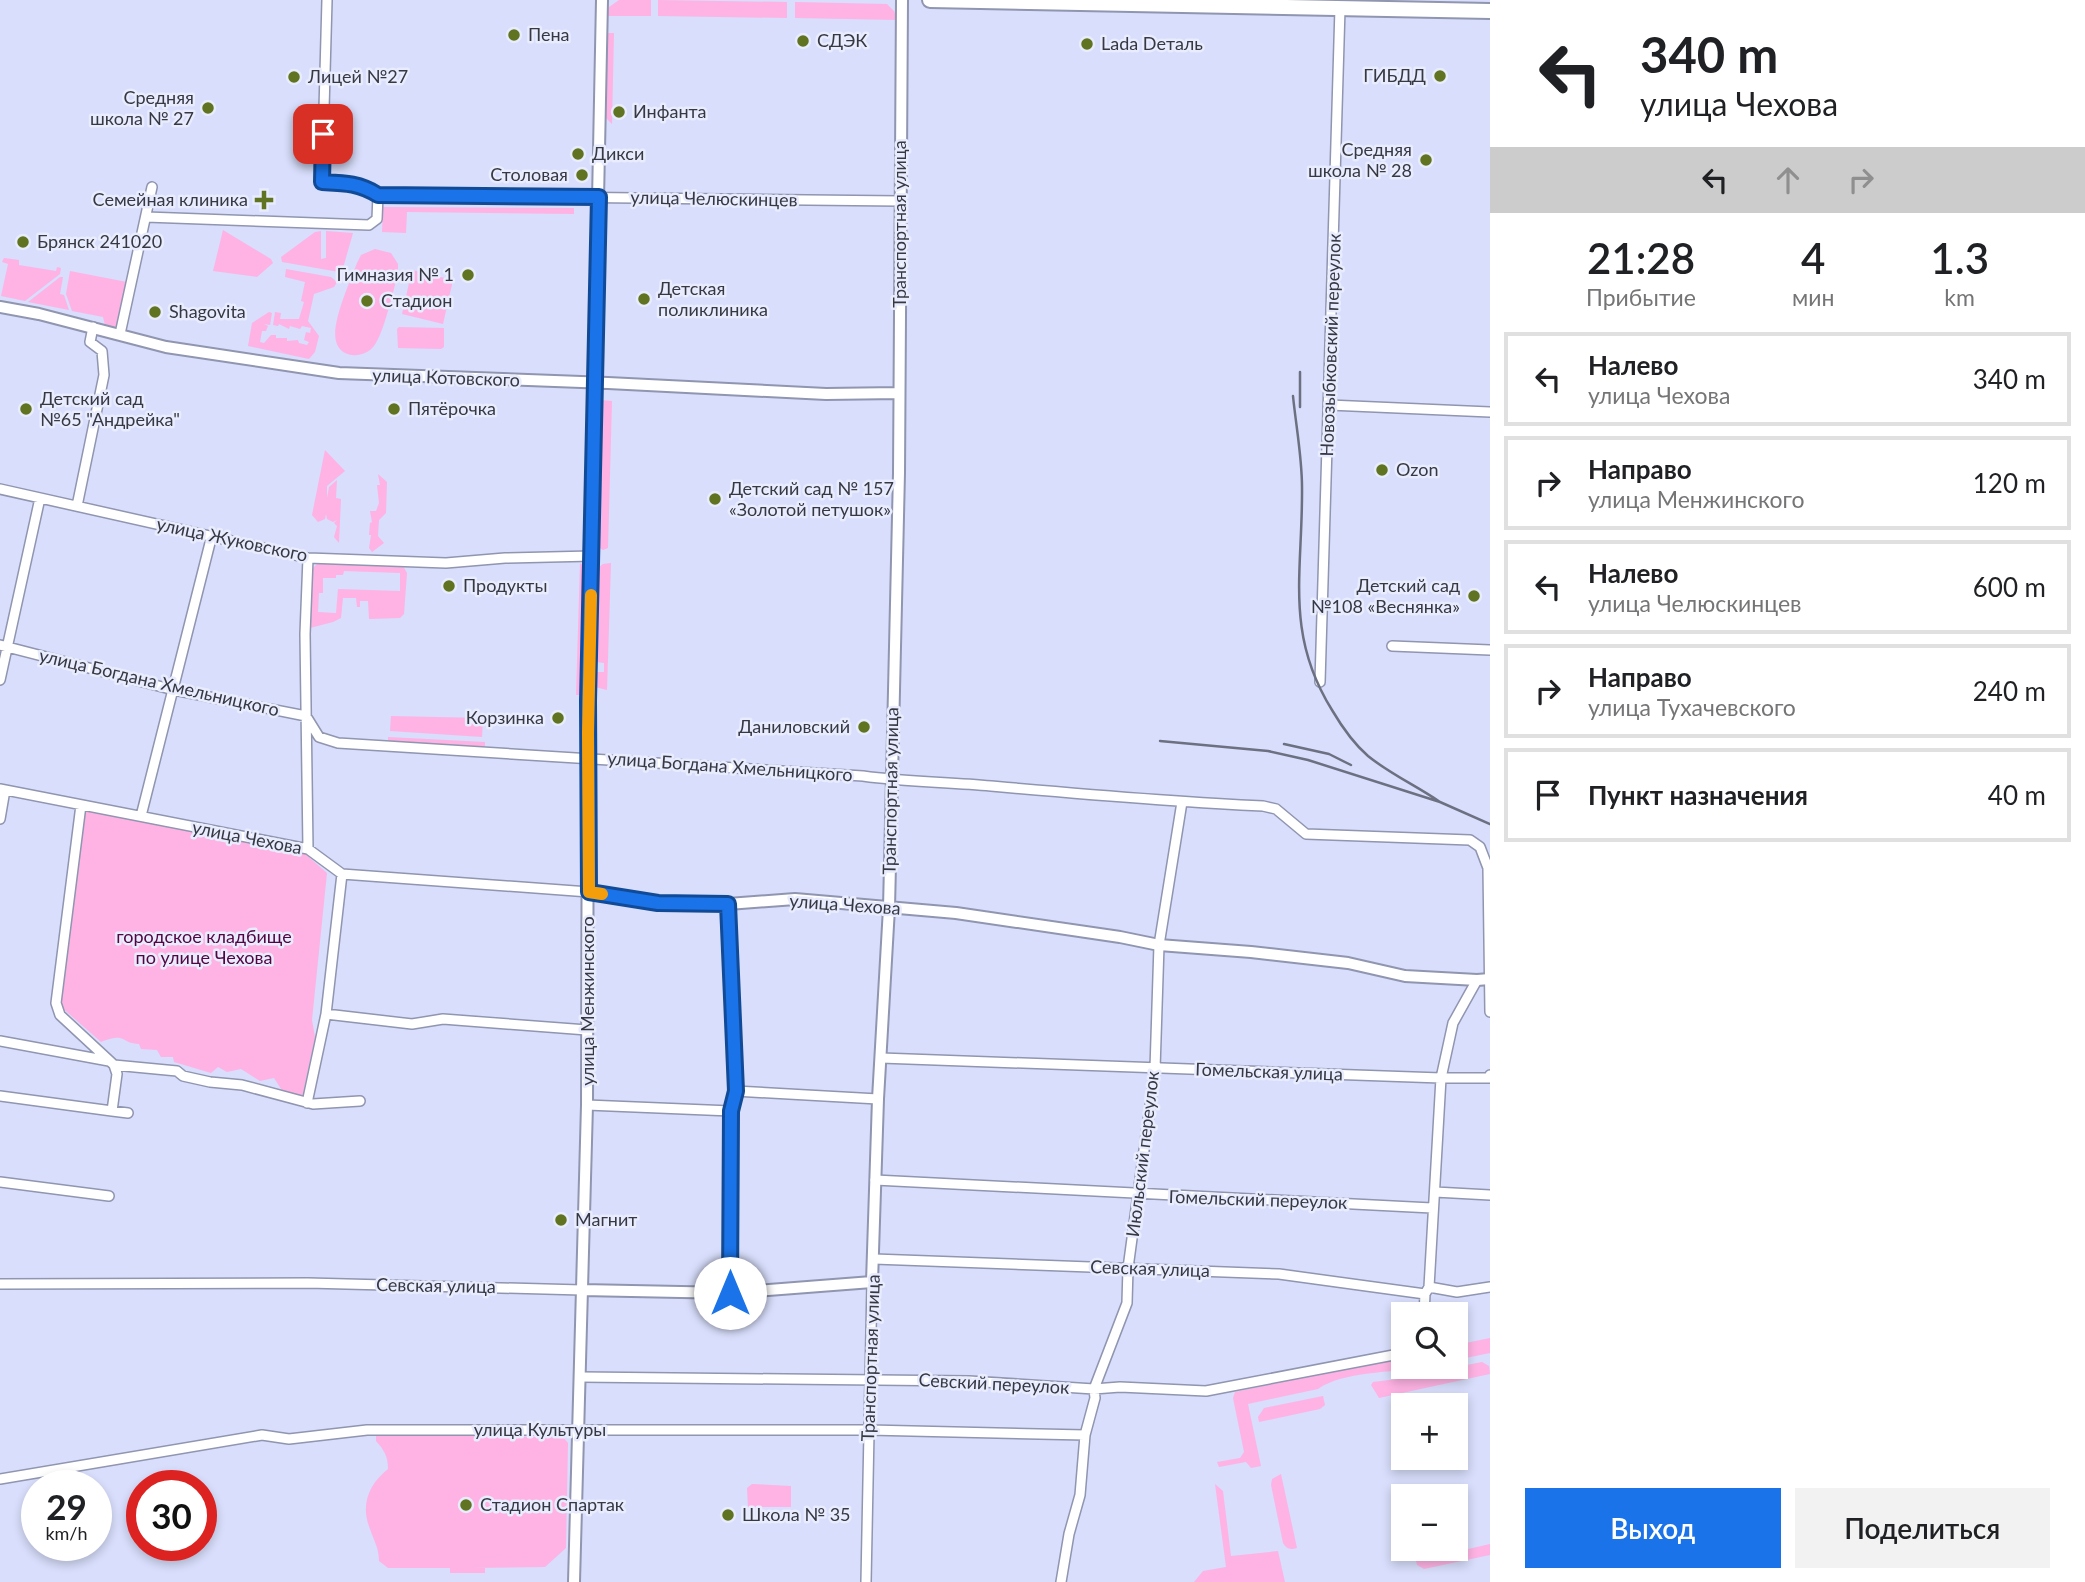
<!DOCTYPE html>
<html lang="ru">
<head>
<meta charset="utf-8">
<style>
	:root { --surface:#fff; --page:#f2f2f2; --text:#202124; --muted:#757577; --line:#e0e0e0; --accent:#1a73e8 }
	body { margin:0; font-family:Lato,sans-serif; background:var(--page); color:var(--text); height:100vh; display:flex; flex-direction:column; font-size:26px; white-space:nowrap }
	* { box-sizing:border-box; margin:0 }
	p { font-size:23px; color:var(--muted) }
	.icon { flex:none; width:38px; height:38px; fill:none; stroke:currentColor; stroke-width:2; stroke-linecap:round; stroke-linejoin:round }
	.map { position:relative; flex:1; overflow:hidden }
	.details { display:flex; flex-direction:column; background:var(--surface); width:595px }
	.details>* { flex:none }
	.top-card { background:#fff; color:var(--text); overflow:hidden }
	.controls { position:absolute; left:1391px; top:1302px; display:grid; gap:14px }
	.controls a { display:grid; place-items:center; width:77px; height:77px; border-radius:0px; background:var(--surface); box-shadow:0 4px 10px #0003; font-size:35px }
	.speed { position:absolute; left:21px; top:1470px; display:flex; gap:14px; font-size:35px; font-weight:700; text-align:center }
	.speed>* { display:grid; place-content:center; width:91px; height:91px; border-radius:50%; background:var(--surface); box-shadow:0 4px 10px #0003; line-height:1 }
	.speed small { font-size:18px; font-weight:400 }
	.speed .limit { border:10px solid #d22; background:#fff; color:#111 }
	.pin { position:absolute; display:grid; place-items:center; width:60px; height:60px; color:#fff; margin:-30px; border-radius:14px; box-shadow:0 4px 10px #0006 }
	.me { position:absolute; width:77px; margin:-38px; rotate:0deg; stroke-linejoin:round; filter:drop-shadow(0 0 5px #0008) }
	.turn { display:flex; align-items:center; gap:24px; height:147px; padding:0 35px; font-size:32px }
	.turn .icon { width:91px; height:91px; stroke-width:2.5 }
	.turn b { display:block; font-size:49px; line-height:60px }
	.lanes { display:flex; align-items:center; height:66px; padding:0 35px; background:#0003; justify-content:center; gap:35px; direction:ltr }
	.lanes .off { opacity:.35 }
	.eta { display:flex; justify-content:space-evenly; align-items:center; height:119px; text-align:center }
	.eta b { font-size:42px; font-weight:600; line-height:49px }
	.button { display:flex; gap:14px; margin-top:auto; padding:14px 35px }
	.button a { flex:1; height:80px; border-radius:0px; background:var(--accent); color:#fff; font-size:28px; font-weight:600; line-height:80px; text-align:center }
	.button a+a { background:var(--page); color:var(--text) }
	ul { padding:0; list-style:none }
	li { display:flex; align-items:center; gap:21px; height:94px; margin:0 14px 10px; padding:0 21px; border:4px solid var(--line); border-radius:0px }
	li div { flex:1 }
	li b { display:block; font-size:26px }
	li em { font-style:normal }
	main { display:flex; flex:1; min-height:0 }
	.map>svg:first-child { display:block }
</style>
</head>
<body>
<main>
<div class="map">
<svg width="1490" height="1582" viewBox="0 0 1490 1582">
	<rect width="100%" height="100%" fill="#d8defb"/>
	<path fill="#feb3e4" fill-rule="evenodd" d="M 619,0 L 651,0 L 651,16 L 607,16 L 609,7 Z
		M 658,0 L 787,2 L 787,18 L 658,16 Z
		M 795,2 L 887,4 L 894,11 L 898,20 L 795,18 Z
		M 607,33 L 614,33 L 612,124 L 606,118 Z
		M 389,200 L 574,200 L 574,204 L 383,203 Z
		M 383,207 L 574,208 L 574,214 L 407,212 L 406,233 L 382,232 Z
		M 223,230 L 271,259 L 273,263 L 257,277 L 213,271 Z
		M 321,231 L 321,259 L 326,258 L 326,231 L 353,233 L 343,268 L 339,272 L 282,262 L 281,257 L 315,232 Z
		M 375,249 L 391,253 L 398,264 L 398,274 C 393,291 384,333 374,346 C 364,359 340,359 336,341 C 331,323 350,282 357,263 L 361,255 Z
		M 4,258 L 19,260 L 19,265 L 56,271 L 57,267 L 61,268 L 60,274 L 25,301 L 1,296 L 8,264 L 2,262 Z
		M 286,269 L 331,277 L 337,282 L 334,287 L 314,294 L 308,321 L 319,336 L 315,352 L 309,359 L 248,346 L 252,323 L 269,312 L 272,313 L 270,325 L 264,324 L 268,326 L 266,331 L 262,331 L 260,342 L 264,343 L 271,335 L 276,335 L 276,338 L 287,338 L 287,341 L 298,340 L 299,343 L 307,345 L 309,342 L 304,340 L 306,332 L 310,333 L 311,328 L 302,326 L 300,329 L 290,326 L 289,329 L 279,324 L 278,326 L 273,325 L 275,312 L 281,313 L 280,319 L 299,319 L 304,302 L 301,301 L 305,282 L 285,277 Z
		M 412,270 L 453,280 L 443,324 L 402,314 Z
		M 70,271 L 127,282 L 116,326 L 113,328 L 105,325 L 103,317 L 72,311 L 66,294 Z
		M 60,277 L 63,277 L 60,294 L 64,295 L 69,310 L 28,302 Z
		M 399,327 L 444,328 L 444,347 L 441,349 L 398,348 L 397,329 Z
		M 601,400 L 612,401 L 608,548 L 603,550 L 598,547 Z
		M 325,450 L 345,471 L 327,486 L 327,498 L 329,487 L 337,480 L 336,498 L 341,499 L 339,543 L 334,537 L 337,526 L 334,523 L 337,520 L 333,522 L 327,519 L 326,514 L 325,519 L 318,522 L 312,515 Z
		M 378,474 L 387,482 L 386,513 L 379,520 L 378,536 L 384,543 L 372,552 L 369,548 L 371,535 L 369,535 L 370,523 L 372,522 L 370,511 L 376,511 L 379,503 L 377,485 L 380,485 Z
		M 318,563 L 403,566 L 407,573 L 404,614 L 400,618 L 369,619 L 368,601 L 360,601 L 360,607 L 357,607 L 356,598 L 343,598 L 341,618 L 333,622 L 310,628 L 312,569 ZM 344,571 L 400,573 L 400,591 L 338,589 L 336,613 L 318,612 L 319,593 L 323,593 L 323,578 L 336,578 L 336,575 L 343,575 Z
		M 580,563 L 586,568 L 582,695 L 576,695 Z
		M 611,563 L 607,690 L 595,687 L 595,672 L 604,672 L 604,663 L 596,662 L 599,567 L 603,564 Z
		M 391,716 L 483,718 L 482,737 L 390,731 Z
		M 388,737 L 485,742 L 485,746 L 479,748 L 388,743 Z
		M 84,808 L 303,852 L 327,873 L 312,1020 L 315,1037 L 302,1098 L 283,1092 L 274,1078 L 260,1081 L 241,1069 L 227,1072 L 218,1067 L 211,1073 L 174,1062 L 173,1057 L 161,1057 L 157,1050 L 141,1049 L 139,1044 C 119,1043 127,1032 101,1042 L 59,1005 Z
		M 1490,1338 L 1490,1353 L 1456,1360 L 1456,1345 Z
		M 1403,1356 L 1404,1367 L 1423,1367 C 1392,1373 1343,1371 1318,1389 L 1248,1404 L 1261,1466 L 1251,1468 L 1246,1462 L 1219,1467 L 1217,1462 L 1240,1458 L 1244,1452 L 1233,1398 L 1235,1392 Z
		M 1482,1362 L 1489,1366 L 1490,1374 L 1379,1398 L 1371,1385 L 1373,1382 L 1397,1379 Z
		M 1323,1396 L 1325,1405 L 1320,1409 L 1259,1422 L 1258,1417 L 1264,1408 Z
		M 376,1435 L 563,1437 L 568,1443 L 566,1548 L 545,1567 L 469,1568 L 485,1568 L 485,1573 L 450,1573 L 450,1568 L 388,1568 L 379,1561 C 379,1548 374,1541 370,1529 C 360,1505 369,1484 388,1469 C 388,1456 384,1450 376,1441 Z
		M 1281,1474 L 1297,1548 C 1290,1550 1287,1549 1283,1543 L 1271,1485 L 1272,1479 Z
		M 752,1484 L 791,1486 L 791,1507 L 748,1507 L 747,1488 Z
		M 1215,1484 L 1223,1491 L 1231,1556 L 1278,1551 L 1285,1582 L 1194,1582 L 1203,1571 L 1226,1567 Z
		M 1490,1544 L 1490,1555 L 1424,1569 L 1417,1565 L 1416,1561 Z"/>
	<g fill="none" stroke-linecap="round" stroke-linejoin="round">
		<defs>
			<path id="minor" d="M 327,0 L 322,182 C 344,183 360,183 378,195 L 900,201
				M 146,217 L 369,225 L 377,219 L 378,195
				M 120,334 L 152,187
				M 1329,405 L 1490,412
				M 0,489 L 308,558 L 446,563 L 505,558 L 592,556
				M 77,506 L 104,375 L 102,351 L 90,342 L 93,327
				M 308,558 L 305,634 L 308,849
				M 0,645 L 174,690 L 306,716 L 319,737 L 338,743 L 863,776 C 906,782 949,782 991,786 C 1082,794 1172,802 1263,806 L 1276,809 L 1306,834 L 1470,840 L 1480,847 L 1488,868 L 1490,1012
				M 1392,646 L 1490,650
				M 0,680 L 40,498
				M 1320,682 L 1340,8
				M 0,789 L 308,849 L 342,874 L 589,892
				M 81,805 L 56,1003 L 60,1015 L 114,1065 L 117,1074 L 112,1111 L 128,1113
				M 141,816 L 212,535
				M 0,819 L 5,790
				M 728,904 L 735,1091 L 731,1111 L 730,1293
				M 326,1014 L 412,1024 L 443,1019 L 587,1030
				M 0,1041 L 109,1061
				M 881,1058 L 1441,1078 L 1490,1078 L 1490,1075
				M 114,1065 L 177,1071 L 183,1076 L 210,1082 L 242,1085 L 313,1104 L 360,1101
				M 735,1091 L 878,1099
				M 0,1096 L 112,1111
				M 307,1103 L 326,1014 L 342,874
				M 587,1105 L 731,1111
				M 875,1180 L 1432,1208
				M 0,1182 L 109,1196
				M 1435,1192 L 1490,1195
				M 874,1259 L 1279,1274 L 1425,1294
				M 0,1284 L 308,1283 L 582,1290
				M 1429,1287 L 1457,1292 L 1490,1287
				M 1424,1314 L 1425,1294 L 1429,1287 L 1441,1078 L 1453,1023 L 1477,980
				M 581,1377 L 969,1381 L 1094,1389 L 1120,1387 L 1206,1391 L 1404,1353
				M 0,1479 L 262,1435 L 289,1439 L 367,1430 L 869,1430 L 1085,1435
				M 866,1582 L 872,1282
				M 1061,1582 L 1069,1534 L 1080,1495 L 1085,1435 L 1095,1398 L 1094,1389 L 1127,1303 L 1128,1268 L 1155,1069 L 1159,945 L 1182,802"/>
			<path id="tertiary" d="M 0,307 L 39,314 L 166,347 L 339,373 L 608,383 L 826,394 L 898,393
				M 589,892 L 658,903 L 728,904 L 795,899 L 956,913 L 1120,937 L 1159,945 L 1251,952 L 1348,963 L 1405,976 L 1477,980 L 1490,979
				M 582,1290 L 730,1293 L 872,1282 L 878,1099 L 889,908 L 899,473 L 902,0
				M 574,1582 L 587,1105 L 588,700 L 602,0"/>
			<path id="primary" d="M 930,0 L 1490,11"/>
		</defs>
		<use href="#minor" stroke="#9095b0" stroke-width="12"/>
		<use href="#tertiary" stroke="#9095b0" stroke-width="14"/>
		<use href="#primary" stroke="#9095b0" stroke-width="18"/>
		<use href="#minor" stroke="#fff" stroke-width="9"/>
		<use href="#tertiary" stroke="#fff" stroke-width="10"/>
		<use href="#primary" stroke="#fff" stroke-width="14"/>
		<path stroke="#6c7081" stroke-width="2.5" d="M 1300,372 L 1300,407
			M 1293,396 C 1296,426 1302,457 1302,487 C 1303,571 1284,633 1332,710 C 1342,727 1353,743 1368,756 C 1390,774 1417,786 1440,802
			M 1160,741 L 1268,751 L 1308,760 L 1440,802 L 1490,824
			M 1284,744 L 1329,754 L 1351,765"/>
	</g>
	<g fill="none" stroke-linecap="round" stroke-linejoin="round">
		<defs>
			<path id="route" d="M 323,134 L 322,182 C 344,183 359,183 378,195 L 599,197 L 588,701 L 589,892 L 658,903 L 728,904 L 736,1091 L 731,1111 L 730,1293"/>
		</defs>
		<use href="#route" stroke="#114b97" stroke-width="18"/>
		<use href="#route" stroke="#1a73e8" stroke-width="12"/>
		<path stroke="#f59e0b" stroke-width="12" d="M 591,595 L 588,733 L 589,892 L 602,894"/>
	</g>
	<g fill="#607321" stroke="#e8ecfd" stroke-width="2.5">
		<circle cx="514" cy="35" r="7"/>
		<circle cx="803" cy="41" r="7"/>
		<circle cx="1087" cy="44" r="7"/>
		<circle cx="1440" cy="76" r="7"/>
		<circle cx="294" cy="77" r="7"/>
		<circle cx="208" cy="108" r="7"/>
		<circle cx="619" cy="112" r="7"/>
		<circle cx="578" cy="154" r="7"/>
		<circle cx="1426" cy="160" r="7"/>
		<circle cx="582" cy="175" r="7"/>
		<path d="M260.5 189.5h7v7h7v7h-7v7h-7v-7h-7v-7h7z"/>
		<circle cx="23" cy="242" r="7"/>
		<circle cx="468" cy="275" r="7"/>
		<circle cx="644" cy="299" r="7"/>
		<circle cx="367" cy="301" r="7"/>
		<circle cx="155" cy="312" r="7"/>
		<circle cx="26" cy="409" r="7"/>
		<circle cx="394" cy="409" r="7"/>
		<circle cx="1382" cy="470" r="7"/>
		<circle cx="715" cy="499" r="7"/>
		<circle cx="449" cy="586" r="7"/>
		<circle cx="1474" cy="596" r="7"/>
		<circle cx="558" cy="718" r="7"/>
		<circle cx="864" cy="727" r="7"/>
		<circle cx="561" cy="1220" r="7"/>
		<circle cx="466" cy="1505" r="7"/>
		<circle cx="728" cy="1515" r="7"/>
	</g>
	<g text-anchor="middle" stroke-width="5" stroke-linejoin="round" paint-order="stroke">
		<g font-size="18" fill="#363844" stroke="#e8ecfd" text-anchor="start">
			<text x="528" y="41">Пена</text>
			<text x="817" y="47">СДЭК</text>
			<text x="1101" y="50">Lada Dеталь</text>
			<text x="1426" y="82" text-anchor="end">ГИБДД</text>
			<text x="308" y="83">Лицей №27</text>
			<text x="194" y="104" text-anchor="end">Средняя<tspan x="194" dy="21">школа № 27</tspan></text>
			<text x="633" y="118">Инфанта</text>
			<text x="1412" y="156" text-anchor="end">Средняя<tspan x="1412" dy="21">школа № 28</tspan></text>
			<text x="592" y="160">Дикси</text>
			<text x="568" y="181" text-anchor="end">Столовая</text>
			<text x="248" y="206" text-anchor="end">Семейная клиника</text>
			<text x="37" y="248">Брянск 241020</text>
			<text x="454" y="281" text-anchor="end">Гимназия № 1</text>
			<text x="658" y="295">Детская<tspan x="658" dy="21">поликлиника</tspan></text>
			<text x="381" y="307">Стадион</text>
			<text x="169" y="318">Shagovita</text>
			<text x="40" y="405">Детский сад<tspan x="40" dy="21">№65 "Андрейка"</tspan></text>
			<text x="408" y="415">Пятёрочка</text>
			<text x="1396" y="476">Ozon</text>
			<text x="729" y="495">Детский сад № 157<tspan x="729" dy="21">«Золотой петушок»</tspan></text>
			<text x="463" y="592">Продукты</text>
			<text x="1460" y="592" text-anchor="end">Детский сад<tspan x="1460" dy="21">№108 «Веснянка»</tspan></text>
			<text x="544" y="724" text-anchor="end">Корзинка</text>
			<text x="850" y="733" text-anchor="end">Даниловский</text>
			<text x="575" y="1226">Магнит</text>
			<text x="480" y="1511">Стадион Спартак</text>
			<text x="742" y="1521">Школа № 35</text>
		</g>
		<g font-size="18" fill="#363844" stroke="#e8ecfd">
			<text transform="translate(714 199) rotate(1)" y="6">улица Челюскинцев</text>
			<text transform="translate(900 224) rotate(-90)" y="6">Транспортная улица</text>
			<text transform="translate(1331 345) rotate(-88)" y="6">Новозыбковский переулок</text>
			<text transform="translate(446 378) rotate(2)" y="6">улица Котовского</text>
			<text transform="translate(232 540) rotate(12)" y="6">улица Жуковского</text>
			<text transform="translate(159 683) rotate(13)" y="6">улица Богдана Хмельницкого</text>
			<text transform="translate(730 767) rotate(4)" y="6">улица Богдана Хмельницкого</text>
			<text transform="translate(891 791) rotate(-89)" y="6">Транспортная улица</text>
			<text transform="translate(247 838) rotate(11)" y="6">улица Чехова</text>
			<text transform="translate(845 905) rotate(4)" y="6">улица Чехова</text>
			<text transform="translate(588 1001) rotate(-90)" y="6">улица Менжинского</text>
			<text transform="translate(1269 1072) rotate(2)" y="6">Гомельская улица</text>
			<text transform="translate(1143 1154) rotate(-83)" y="6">Июльский переулок</text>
			<text transform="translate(1258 1200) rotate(2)" y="6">Гомельский переулок</text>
			<text transform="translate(1150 1269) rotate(2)" y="6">Севская улица</text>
			<text transform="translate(436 1286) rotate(1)" y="6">Севская улица</text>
			<text transform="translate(871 1358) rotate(-88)" y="6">Транспортная улица</text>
			<text transform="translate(994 1384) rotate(3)" y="6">Севский переулок</text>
			<text x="540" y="1436">улица Культуры</text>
		</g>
		<g font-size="18" fill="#530441" stroke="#e8ecfd">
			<text x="204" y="943">городское кладбище<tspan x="204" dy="21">по улице Чехова</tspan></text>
		</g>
	</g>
</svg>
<div class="controls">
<a><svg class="icon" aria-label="search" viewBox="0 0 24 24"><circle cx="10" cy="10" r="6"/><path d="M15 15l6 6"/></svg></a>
<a>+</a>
<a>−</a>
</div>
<div class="speed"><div>29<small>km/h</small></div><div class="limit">30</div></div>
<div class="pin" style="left:323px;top:134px;background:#d93025"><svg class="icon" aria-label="arrive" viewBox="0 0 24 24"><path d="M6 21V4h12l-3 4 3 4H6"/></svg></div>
<svg class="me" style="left:730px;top:1293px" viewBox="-20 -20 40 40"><circle r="19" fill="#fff"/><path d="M0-13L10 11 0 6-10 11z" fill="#1a73e8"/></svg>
</div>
<section class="details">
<div class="top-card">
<div class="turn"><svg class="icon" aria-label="left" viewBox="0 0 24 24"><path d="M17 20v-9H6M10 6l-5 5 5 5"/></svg><div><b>340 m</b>улица Чехова</div></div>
<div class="lanes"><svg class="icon" aria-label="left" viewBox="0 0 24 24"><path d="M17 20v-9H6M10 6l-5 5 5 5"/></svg><svg class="icon off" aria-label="ahead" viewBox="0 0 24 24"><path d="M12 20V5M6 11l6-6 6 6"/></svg><svg class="icon off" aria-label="right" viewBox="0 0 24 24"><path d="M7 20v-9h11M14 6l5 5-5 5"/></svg></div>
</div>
<div class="eta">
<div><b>21:28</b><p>Прибытие</p></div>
<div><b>4</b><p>мин</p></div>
<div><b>1.3</b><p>km</p></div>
</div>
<ul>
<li><svg class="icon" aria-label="left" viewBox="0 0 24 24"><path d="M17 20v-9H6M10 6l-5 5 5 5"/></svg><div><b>Налево</b><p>улица Чехова</p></div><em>340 m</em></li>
<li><svg class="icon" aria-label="right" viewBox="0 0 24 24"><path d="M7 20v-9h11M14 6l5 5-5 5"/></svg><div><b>Направо</b><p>улица Менжинского</p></div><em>120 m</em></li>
<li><svg class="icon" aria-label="left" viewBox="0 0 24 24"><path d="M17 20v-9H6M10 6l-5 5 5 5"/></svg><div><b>Налево</b><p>улица Челюскинцев</p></div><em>600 m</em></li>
<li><svg class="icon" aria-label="right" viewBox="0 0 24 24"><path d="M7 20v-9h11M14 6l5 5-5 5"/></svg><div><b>Направо</b><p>улица Тухачевского</p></div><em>240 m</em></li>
<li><svg class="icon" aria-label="arrive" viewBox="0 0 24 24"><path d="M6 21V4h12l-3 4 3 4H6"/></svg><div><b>Пункт назначения</b></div><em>40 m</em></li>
</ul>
<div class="button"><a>Выход</a><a>Поделиться</a></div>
</section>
</main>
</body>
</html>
